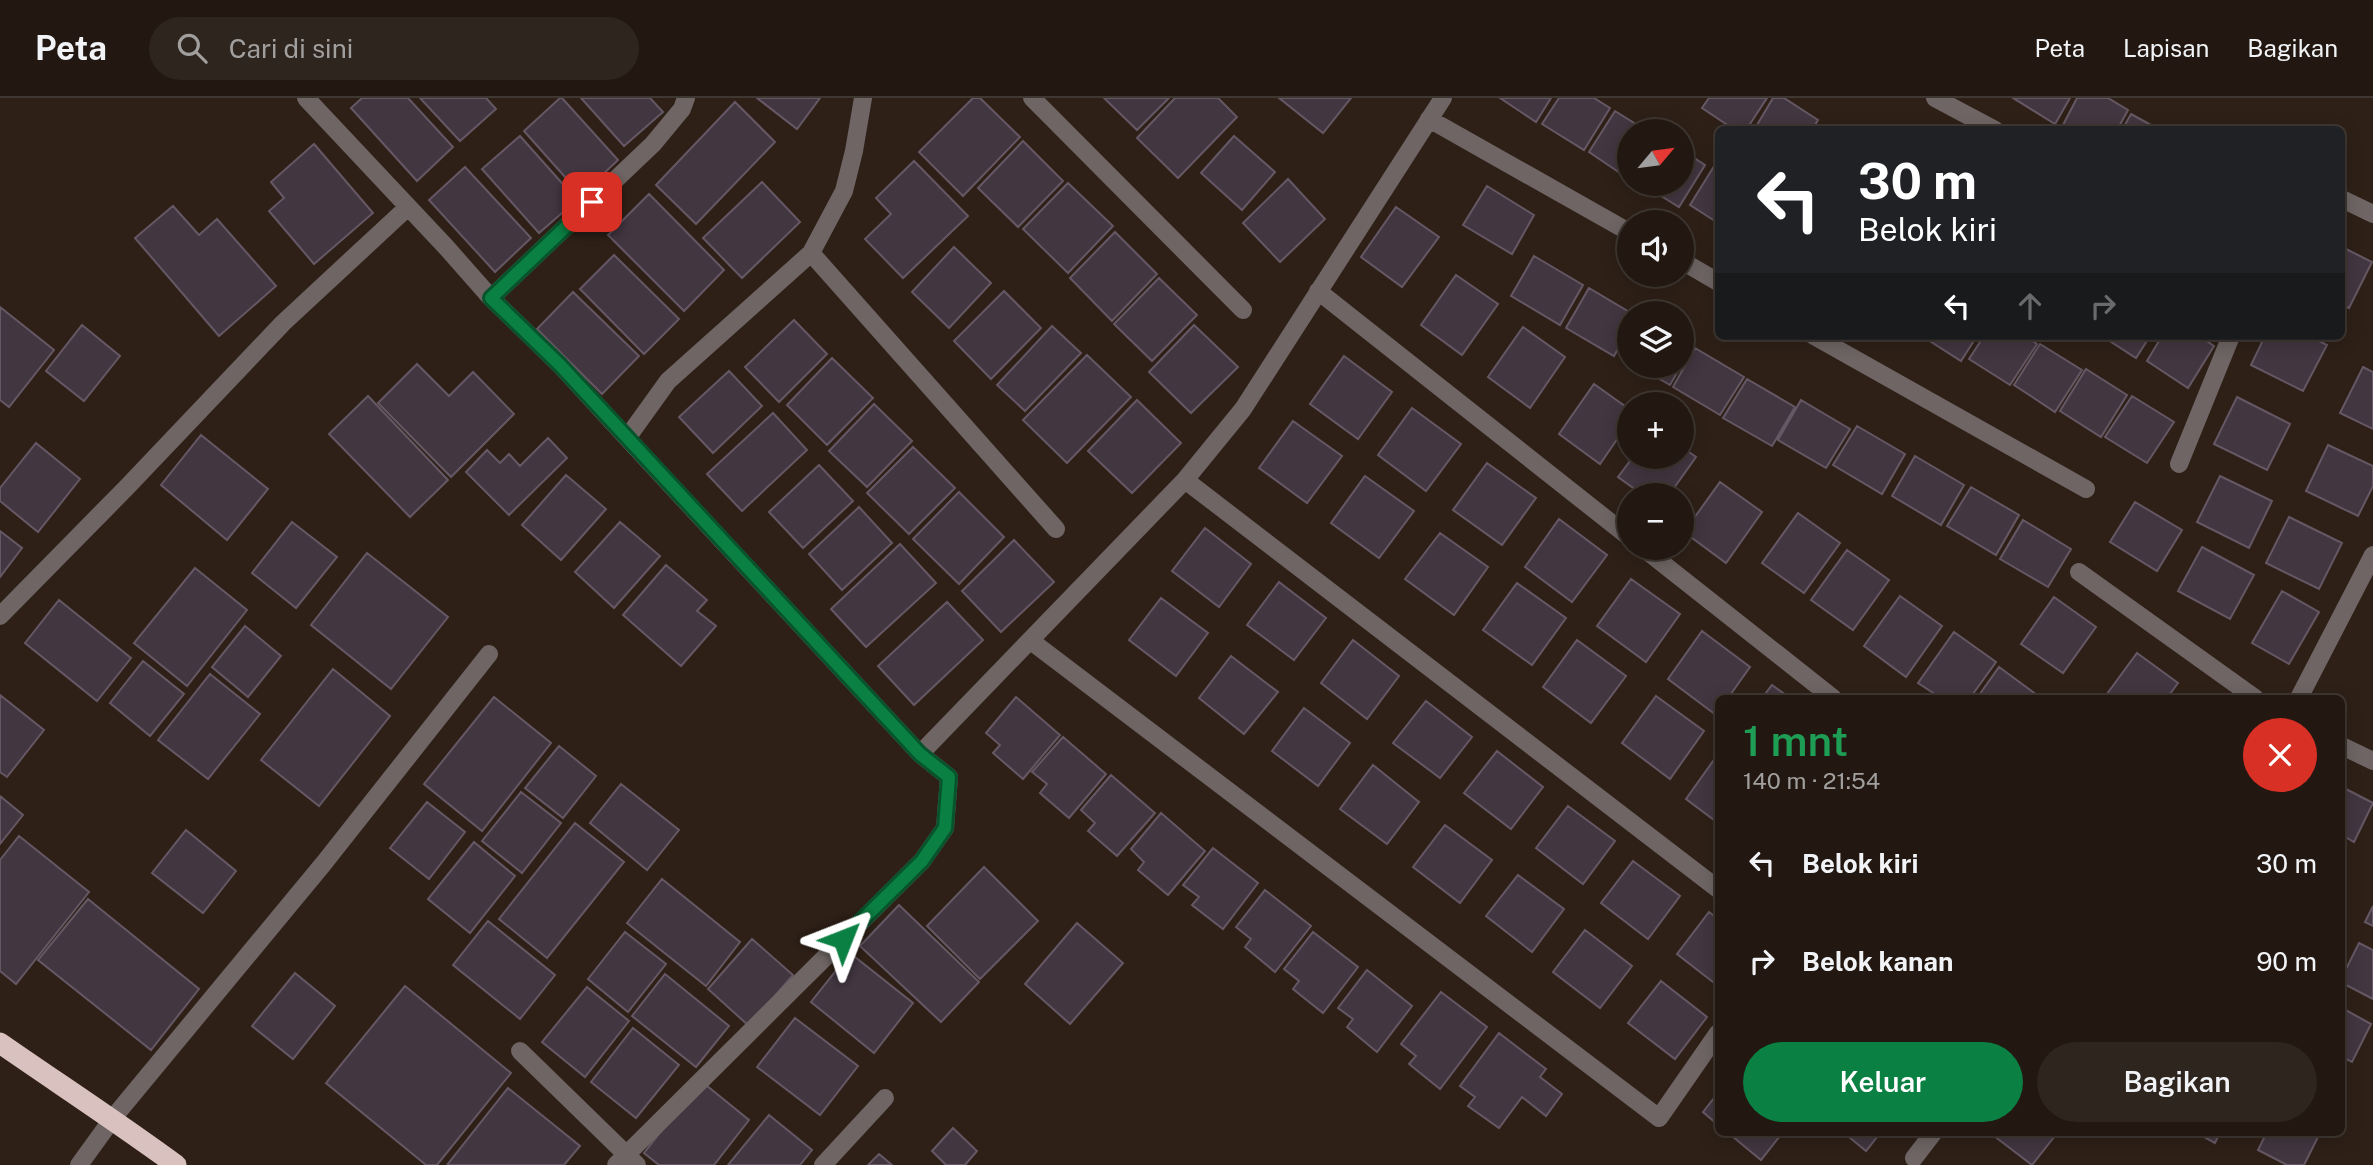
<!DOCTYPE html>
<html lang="id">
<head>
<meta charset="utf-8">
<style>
	:root { --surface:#221811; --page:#2e251f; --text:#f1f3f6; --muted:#a2a09f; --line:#3f3731; --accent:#0b8043 }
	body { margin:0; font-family:"Public Sans",sans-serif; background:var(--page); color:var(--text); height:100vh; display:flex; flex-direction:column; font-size:26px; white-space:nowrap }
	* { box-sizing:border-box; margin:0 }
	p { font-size:23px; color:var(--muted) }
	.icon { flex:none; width:38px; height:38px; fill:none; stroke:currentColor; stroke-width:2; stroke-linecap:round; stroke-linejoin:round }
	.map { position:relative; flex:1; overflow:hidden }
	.drawer { position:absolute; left:1715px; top:597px; width:630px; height:441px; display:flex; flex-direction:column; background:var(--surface); border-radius:10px; box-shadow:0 4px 18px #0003,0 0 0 2px var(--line) }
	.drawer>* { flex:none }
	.hud { position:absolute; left:1715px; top:28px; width:630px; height:214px; border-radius:10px; box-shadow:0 4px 18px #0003,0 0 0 2px var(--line); background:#202124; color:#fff; overflow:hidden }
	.needle { width:46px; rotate:61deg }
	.tools { position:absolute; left:1617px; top:21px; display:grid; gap:14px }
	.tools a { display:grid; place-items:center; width:77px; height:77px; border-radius:50%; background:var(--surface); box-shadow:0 4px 18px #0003,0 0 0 2px var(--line); font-size:35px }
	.pin { position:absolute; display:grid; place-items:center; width:60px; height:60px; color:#fff; margin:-30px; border-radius:14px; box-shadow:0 4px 10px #0006 }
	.me { position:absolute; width:77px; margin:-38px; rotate:45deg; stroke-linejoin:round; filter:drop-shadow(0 0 5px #0008) }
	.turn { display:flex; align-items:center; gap:24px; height:147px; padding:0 28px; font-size:32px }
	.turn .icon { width:91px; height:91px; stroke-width:2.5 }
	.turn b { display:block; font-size:49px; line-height:60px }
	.lanes { display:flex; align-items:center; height:66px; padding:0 28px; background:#0003; justify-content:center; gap:35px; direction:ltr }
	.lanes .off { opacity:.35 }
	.round { display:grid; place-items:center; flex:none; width:74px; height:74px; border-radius:37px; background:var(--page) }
	.headline { display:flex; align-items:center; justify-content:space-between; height:119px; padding:0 28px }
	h1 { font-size:42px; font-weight:600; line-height:52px; color:#1e9e55 }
	.button { display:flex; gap:14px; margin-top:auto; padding:14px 28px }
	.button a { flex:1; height:80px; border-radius:42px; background:var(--accent); color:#fff; font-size:28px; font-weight:600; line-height:80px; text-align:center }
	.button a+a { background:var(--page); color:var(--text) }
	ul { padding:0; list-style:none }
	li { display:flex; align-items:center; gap:21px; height:98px; padding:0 28px }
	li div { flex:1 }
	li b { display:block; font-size:26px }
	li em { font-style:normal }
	header { display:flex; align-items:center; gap:42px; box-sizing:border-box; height:98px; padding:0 35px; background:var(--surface); border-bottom:2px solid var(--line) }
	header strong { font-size:33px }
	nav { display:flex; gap:38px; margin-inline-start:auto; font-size:24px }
	.search { width:490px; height:63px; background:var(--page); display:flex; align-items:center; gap:18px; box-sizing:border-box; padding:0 24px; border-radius:38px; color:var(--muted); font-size:26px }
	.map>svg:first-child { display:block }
</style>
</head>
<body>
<header>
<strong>Peta</strong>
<div class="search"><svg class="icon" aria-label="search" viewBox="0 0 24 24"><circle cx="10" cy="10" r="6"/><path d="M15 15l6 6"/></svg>Cari di sini</div>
<nav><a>Peta</a><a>Lapisan</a><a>Bagikan</a></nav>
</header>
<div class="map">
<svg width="2373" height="1067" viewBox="0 0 2373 1067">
	<rect width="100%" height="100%" fill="#2e2017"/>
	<path fill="#423641" stroke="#655864" stroke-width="2" d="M 362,0 L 408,0 L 453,49 L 417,83 L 351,10 Z
		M 420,0 L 486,0 L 496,11 L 460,43 Z
		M 560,0 L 562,0 L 618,62 L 581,97 L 524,33 Z
		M 581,0 L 650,0 L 663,14 L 624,48 Z
		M 757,0 L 820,0 L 797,31 Z
		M 973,0 L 980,0 L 1020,39 L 963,98 L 919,54 Z
		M 1104,0 L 1169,0 L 1137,32 Z
		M 1175,0 L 1218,0 L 1237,19 L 1178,80 L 1137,40 Z
		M 1279,0 L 1351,0 L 1323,35 Z
		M 1500,0 L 1551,0 L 1536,24 Z
		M 1559,0 L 1594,0 L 1610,10 L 1584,52 L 1542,26 Z
		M 1709,0 L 1767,0 L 1746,32 L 1735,32 L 1702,10 Z
		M 1773,0 L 1784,0 L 1818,22 L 1812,32 L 1754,32 Z
		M 2013,0 L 2070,0 L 2055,26 Z
		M 2077,0 L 2108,0 L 2128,12 L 2117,32 L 2071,32 L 2063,27 Z
		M 735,4 L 775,44 L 696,126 L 656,87 Z
		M 1615,13 L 1647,33 L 1629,33 L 1629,81 L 1589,54 Z
		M 2131,16 L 2160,32 L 2122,32 Z
		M 520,38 L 577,102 L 539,135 L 482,71 Z
		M 1234,38 L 1275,74 L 1242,112 L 1201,75 Z
		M 1023,43 L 1063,83 L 1018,129 L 978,90 Z
		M 314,46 L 373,115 L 314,166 L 269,113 L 284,100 L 271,84 Z
		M 1682,52 L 1705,67 L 1679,109 L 1642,86 L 1682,86 Z
		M 914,63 L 968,118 L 903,180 L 865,141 L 891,116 L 876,100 Z
		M 1716,65 L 1718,66 L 1718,125 L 1690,107 Z
		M 465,69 L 531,140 L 495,174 L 429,102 Z
		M 1288,81 L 1325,121 L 1280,164 L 1243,125 Z
		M 762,84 L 800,124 L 742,180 L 703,140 Z
		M 1068,85 L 1113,128 L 1068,175 L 1023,131 Z
		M 1487,88 L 1534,117 L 1512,156 L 1463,127 Z
		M 649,96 L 724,172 L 684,213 L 608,137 Z
		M 173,108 L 199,137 L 217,121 L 276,188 L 219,238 L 135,140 Z
		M 1396,109 L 1439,139 L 1402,189 L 1361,159 Z
		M 1115,134 L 1157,176 L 1112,223 L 1070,180 Z
		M 954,149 L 991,185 L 949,230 L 912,194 Z
		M 2342,149 L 2372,164 L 2349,210 L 2342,206 Z
		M 614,157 L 679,221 L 644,256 L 580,191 Z
		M 1534,158 L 1583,187 L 1560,227 L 1511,198 Z
		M 1456,177 L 1498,206 L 1462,257 L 1421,227 Z
		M 1159,180 L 1197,217 L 1152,263 L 1114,226 Z
		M 1589,190 L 1631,215 L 1629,215 L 1629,231 L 1614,258 L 1566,230 Z
		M 1004,193 L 1041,230 L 991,281 L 954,243 Z
		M 573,194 L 639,258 L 602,296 L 537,231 Z
		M 0,209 L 54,252 L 9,309 L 0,302 Z
		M 794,222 L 827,256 L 779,304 L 745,269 Z
		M 82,227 L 120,258 L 84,303 L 46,273 Z
		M 1194,227 L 1238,269 L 1191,315 L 1149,274 Z
		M 1052,228 L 1081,255 L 1025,313 L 997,287 Z
		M 1523,229 L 1565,259 L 1530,310 L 1488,279 Z
		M 1922,238 L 1977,238 L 1961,263 Z
		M 1984,238 L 2025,238 L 2037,246 L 2010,287 L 1969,261 Z
		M 2102,238 L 2150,238 L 2136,260 Z
		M 2162,238 L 2199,238 L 2214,248 L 2188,290 L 2147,263 Z
		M 2265,238 L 2309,238 L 2327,247 L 2303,293 L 2251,267 Z
		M 1682,241 L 1692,248 L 1682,266 Z
		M 1629,244 L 1629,263 L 1621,258 Z
		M 2040,246 L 2082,272 L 2055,314 L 2014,287 Z
		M 1695,250 L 1744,279 L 1720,317 L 1673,289 Z
		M 1087,257 L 1131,299 L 1067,365 L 1023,322 Z
		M 1344,258 L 1392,294 L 1358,341 L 1310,306 Z
		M 832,260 L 873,300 L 827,347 L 787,307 Z
		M 417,266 L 449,298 L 473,274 L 514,316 L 451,379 L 378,305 Z
		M 1637,268 L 1681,268 L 1670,287 Z
		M 2363,269 L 2373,274 L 2373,331 L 2340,315 Z
		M 2086,271 L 2127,297 L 2101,339 L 2060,313 Z
		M 729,273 L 762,308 L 713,355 L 679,319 Z
		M 1747,281 L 1795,309 L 1772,348 L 1723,320 Z
		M 1594,286 L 1629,311 L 1629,324 L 1600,366 L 1559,336 Z
		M 368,298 L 448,382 L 410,419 L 329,336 Z
		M 2132,298 L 2174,324 L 2147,365 L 2105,339 Z
		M 2237,299 L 2290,326 L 2267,372 L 2214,346 Z
		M 1137,302 L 1181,345 L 1132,395 L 1088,353 Z
		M 1801,302 L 1850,331 L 1826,370 L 1778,342 Z
		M 874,306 L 912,343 L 867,389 L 829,353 Z
		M 1412,310 L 1461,346 L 1426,393 L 1378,357 Z
		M 773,315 L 807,352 L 742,413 L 707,376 Z
		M 1293,323 L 1342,358 L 1307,405 L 1259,370 Z
		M 1857,328 L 1905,356 L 1882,396 L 1833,367 Z
		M 201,337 L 268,391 L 227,442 L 161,387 Z
		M 548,340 L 567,360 L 509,417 L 466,374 L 487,352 L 500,365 L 509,356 L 520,368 Z
		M 36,345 L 80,381 L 38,434 L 0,403 L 0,390 Z
		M 2328,347 L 2373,368 L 2373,388 L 2358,418 L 2306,393 Z
		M 913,349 L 955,390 L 909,436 L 867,395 Z
		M 1682,349 L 1696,359 L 1669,397 L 1643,397 L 1618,379 L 1633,359 L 1682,359 Z
		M 1915,358 L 1964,387 L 1941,427 L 1892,398 Z
		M 1487,365 L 1536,400 L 1502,447 L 1453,412 Z
		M 819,367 L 853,403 L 803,450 L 769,414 Z
		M 566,377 L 606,411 L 561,462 L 522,427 Z
		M 1365,378 L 1414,413 L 1379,460 L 1331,425 Z
		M 2220,378 L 2272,403 L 2249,450 L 2197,424 Z
		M 1720,384 L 1762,414 L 1726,465 L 1684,434 Z
		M 1971,389 L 2019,417 L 1996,457 L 1947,428 Z
		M 959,394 L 1004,439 L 959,486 L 913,441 Z
		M 2135,404 L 2182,432 L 2157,473 L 2110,444 Z
		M 859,409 L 892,445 L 842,492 L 809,456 Z
		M 1798,415 L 1840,445 L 1804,495 L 1762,465 Z
		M 2289,419 L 2342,445 L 2319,491 L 2266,465 Z
		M 1559,421 L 1607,457 L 1572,504 L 1525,469 Z
		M 2023,422 L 2071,451 L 2048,489 L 2000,461 Z
		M 292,424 L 337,459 L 296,510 L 252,475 Z
		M 620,424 L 660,458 L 614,510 L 575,474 Z
		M 1205,430 L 1251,466 L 1219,509 L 1172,473 Z
		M 0,433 L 22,450 L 0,479 Z
		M 1440,435 L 1488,469 L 1454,517 L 1405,481 Z
		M 1014,442 L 1054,484 L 1001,534 L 962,493 Z
		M 900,446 L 936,485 L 866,549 L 831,511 Z
		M 2202,449 L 2254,477 L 2230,521 L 2178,493 Z
		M 1847,452 L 1889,482 L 1853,532 L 1811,502 Z
		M 367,455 L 448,519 L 391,591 L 311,527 Z
		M 666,467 L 707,502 L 697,513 L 716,528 L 681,568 L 623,517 Z
		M 195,470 L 247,512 L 187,588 L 134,545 Z
		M 1631,481 L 1680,516 L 1646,564 L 1597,528 Z
		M 1279,484 L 1326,520 L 1294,562 L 1247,527 Z
		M 1517,485 L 1566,520 L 1532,567 L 1483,532 Z
		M 2282,493 L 2319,514 L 2289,566 L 2252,545 Z
		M 1900,498 L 1942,528 L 1906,579 L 1864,548 Z
		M 2054,499 L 2096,529 L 2063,575 L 2021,546 Z
		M 1161,500 L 1208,535 L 1176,578 L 1129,542 Z
		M 59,502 L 131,560 L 97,603 L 25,545 Z
		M 947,504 L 983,542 L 914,607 L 878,568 Z
		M 245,528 L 281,558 L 248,599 L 212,569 Z
		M 1702,533 L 1750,569 L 1728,600 L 1718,600 L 1718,613 L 1716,617 L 1668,581 Z
		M 1954,534 L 1996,564 L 1970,600 L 1941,600 L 1918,585 Z
		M 1353,542 L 1399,578 L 1367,621 L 1321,585 Z
		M 1577,542 L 1626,578 L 1591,625 L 1543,589 Z
		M 2137,555 L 2178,585 L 2167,600 L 2104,600 Z
		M 1231,558 L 1278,594 L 1244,636 L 1199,600 Z
		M 143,563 L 184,596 L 150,638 L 110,605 Z
		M 1999,569 L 2041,600 L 1977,600 Z
		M 333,571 L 390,618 L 319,708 L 261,662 Z
		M 210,576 L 260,616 L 208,681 L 158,642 Z
		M 1772,587 L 1790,600 L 1762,600 Z
		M 0,597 L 44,632 L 7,679 L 0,674 Z
		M 1656,598 L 1704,633 L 1670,681 L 1622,645 Z
		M 494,599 L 551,645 L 482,733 L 424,686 Z
		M 1016,599 L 1060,637 L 1023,681 L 993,655 L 1000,647 L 986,635 Z
		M 1426,603 L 1472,639 L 1440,680 L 1393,645 Z
		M 1304,610 L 1350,645 L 1318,688 L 1272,653 Z
		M 1063,639 L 1106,676 L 1069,720 L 1040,695 L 1047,686 L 1032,674 Z
		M 559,648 L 596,678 L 563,720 L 525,690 Z
		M 1497,653 L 1543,689 L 1511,731 L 1464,695 Z
		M 1718,656 L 1718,725 L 1686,701 Z
		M 1373,667 L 1419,704 L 1387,746 L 1340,711 Z
		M 1111,677 L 1155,715 L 1117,758 L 1088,733 L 1095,725 L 1081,712 Z
		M 621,686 L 679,732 L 647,772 L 590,725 Z
		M 2342,689 L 2373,705 L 2354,744 L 2342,737 Z
		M 521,694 L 561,725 L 522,775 L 482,743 Z
		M 0,698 L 23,717 L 0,746 Z
		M 427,704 L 465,734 L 429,781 L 390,750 Z
		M 1568,708 L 1615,743 L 1583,786 L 1536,750 Z
		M 1161,715 L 1205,753 L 1168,797 L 1138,772 L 1144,764 L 1131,751 Z
		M 575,725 L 624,764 L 547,860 L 499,821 Z
		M 1445,727 L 1492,762 L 1460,805 L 1413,769 Z
		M 186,732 L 236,773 L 203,815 L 152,775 Z
		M 19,738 L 89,794 L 16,886 L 0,873 L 0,762 Z
		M 474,744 L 515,778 L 470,835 L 428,801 Z
		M 1213,750 L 1258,785 L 1223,831 L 1192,807 L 1199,799 L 1183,787 Z
		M 1633,763 L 1680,798 L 1648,841 L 1601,805 Z
		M 984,769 L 1038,823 L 980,881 L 927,828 Z
		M 1518,777 L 1564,811 L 1532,854 L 1486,818 Z
		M 662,781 L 740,844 L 706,888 L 627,825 Z
		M 1265,792 L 1311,828 L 1275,874 L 1245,849 L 1251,841 L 1236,829 Z
		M 88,801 L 199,891 L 151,952 L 38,862 Z
		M 899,807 L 979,884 L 941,924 L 860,848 Z
		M 2373,808 L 2373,828 L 2365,824 Z
		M 1709,814 L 1718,821 L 1718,888 L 1677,856 Z
		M 488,823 L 555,877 L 520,921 L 453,867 Z
		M 1077,825 L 1123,865 L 1070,926 L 1025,886 Z
		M 1585,832 L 1632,868 L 1600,910 L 1553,874 Z
		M 625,834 L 666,866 L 628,914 L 588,881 Z
		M 1313,834 L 1358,869 L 1323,915 L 1293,891 L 1299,883 L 1284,871 Z
		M 752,841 L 793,877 L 749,928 L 708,891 Z
		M 2359,845 L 2373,852 L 2373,901 L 2342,885 L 2342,879 Z
		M 850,855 L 913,905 L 874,955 L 811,904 Z
		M 1367,872 L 1412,908 L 1377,954 L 1347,929 L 1353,921 L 1338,910 Z
		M 295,875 L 335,908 L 293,961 L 252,928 Z
		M 665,876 L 729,928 L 696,969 L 632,918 Z
		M 1661,883 L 1707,919 L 1675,961 L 1628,925 Z
		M 405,888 L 511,975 L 437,1067 L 426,1067 L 326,985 Z
		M 587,889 L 629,923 L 585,979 L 542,944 Z
		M 1441,894 L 1487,929 L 1440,991 L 1409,966 L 1416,958 L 1401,946 Z
		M 2342,910 L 2371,926 L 2352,964 L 2342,959 Z
		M 795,920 L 858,968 L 820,1017 L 757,969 Z
		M 633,930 L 679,967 L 636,1020 L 591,984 Z
		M 1499,935 L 1546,971 L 1540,979 L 1562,996 L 1546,1018 L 1522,999 L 1499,1030 L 1468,1008 L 1475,999 L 1460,988 Z
		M 701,983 L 749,1022 L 714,1067 L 659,1067 L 644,1055 Z
		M 508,990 L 580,1048 L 564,1067 L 447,1067 Z
		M 1718,995 L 1718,1027 L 1703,1014 Z
		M 769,1017 L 812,1052 L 800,1067 L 728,1067 Z
		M 953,1030 L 977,1053 L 965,1067 L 946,1067 L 932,1053 Z
		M 1727,1034 L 1783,1034 L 1761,1062 Z
		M 1843,1034 L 1881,1034 L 1866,1053 Z
		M 1996,1034 L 2058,1034 L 2032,1067 L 1994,1038 Z
		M 2195,1034 L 2220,1034 L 2215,1045 Z
		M 2267,1034 L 2319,1034 L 2320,1035 L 2304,1067 L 2287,1067 L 2258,1052 Z
		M 879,1056 L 892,1067 L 868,1067 Z"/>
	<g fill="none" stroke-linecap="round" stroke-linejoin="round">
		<path stroke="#6e6564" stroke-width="18" d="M 306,0 L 446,149 L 491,200 L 560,267 L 627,340 L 668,283 L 811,155 L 844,93 L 854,53 L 863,0
			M 1032,0 L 1243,212
			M 1935,0 L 1995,32
			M 1429,21 L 1629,134
			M 2342,101 L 2373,116
			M 811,155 L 1056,431
			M 1682,163 L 1718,184
			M 1318,193 L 1629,439
			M 491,200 L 653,46 L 682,11 L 686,0
			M 1814,238 L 2086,391
			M 627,340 L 920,656 L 1185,382 L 1243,311 L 1443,0
			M 2179,366 L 2231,238
			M 1185,382 L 1718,791
			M 1643,450 L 1833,600
			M 2079,474 L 2255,600
			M 0,518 L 127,389 L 283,225 L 408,109
			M 1031,543 L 1659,1020 L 1718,935
			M 2299,600 L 2373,457
			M 2342,648 L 2373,663
			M 520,953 L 637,1067
			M 1914,1060 L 1934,1034
			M 79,1067 L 113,1020 L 324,765 L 489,556
			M 616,1067 L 922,763 L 945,730 L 949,679 L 920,656
			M 823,1067 L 885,1000"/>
		<path stroke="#d8c1be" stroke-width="21" d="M 0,945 C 59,986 119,1025 176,1067"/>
	</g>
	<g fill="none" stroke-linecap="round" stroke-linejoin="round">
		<defs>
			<path id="route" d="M 592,104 L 491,200 L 560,267 L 920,656 L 949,679 L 945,730 L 922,763 L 843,841"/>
		</defs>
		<use href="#route" stroke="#07532c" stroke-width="18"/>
		<use href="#route" stroke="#0b8043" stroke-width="12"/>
	</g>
</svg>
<div class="tools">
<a><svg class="needle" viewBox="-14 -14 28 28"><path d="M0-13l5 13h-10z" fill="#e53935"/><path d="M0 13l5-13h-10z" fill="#a2a09f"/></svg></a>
<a><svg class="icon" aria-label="sound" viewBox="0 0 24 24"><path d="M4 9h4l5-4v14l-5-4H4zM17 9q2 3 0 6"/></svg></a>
<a><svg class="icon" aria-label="layers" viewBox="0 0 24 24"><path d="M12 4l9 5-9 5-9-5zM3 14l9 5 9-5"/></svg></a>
<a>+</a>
<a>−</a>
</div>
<div class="pin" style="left:592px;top:104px;background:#d93025"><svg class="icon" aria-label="arrive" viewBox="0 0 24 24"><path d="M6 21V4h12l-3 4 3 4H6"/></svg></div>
<svg class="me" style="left:843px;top:841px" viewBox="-20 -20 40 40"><path d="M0-17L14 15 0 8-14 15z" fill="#0b8043" stroke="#fff" stroke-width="4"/></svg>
<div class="hud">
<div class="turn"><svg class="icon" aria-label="left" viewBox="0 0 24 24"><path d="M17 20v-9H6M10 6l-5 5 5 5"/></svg><div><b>30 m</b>Belok kiri</div></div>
<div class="lanes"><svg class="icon" aria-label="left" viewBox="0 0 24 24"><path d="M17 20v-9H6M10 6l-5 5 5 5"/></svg><svg class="icon off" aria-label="ahead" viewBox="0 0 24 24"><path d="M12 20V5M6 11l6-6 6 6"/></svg><svg class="icon off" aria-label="right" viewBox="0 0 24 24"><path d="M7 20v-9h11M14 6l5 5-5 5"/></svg></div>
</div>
<section class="drawer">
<div class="headline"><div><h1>1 mnt</h1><p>140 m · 21:54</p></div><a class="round" style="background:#d93025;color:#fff"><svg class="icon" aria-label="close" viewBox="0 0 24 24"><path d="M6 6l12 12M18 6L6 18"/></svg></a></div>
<ul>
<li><svg class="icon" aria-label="left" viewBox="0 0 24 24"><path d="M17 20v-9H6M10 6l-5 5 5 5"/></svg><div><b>Belok kiri</b></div><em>30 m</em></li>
<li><svg class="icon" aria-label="right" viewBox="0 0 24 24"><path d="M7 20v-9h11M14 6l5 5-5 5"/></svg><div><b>Belok kanan</b></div><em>90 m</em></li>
</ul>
<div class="button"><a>Keluar</a><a>Bagikan</a></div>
</section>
</div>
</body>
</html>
